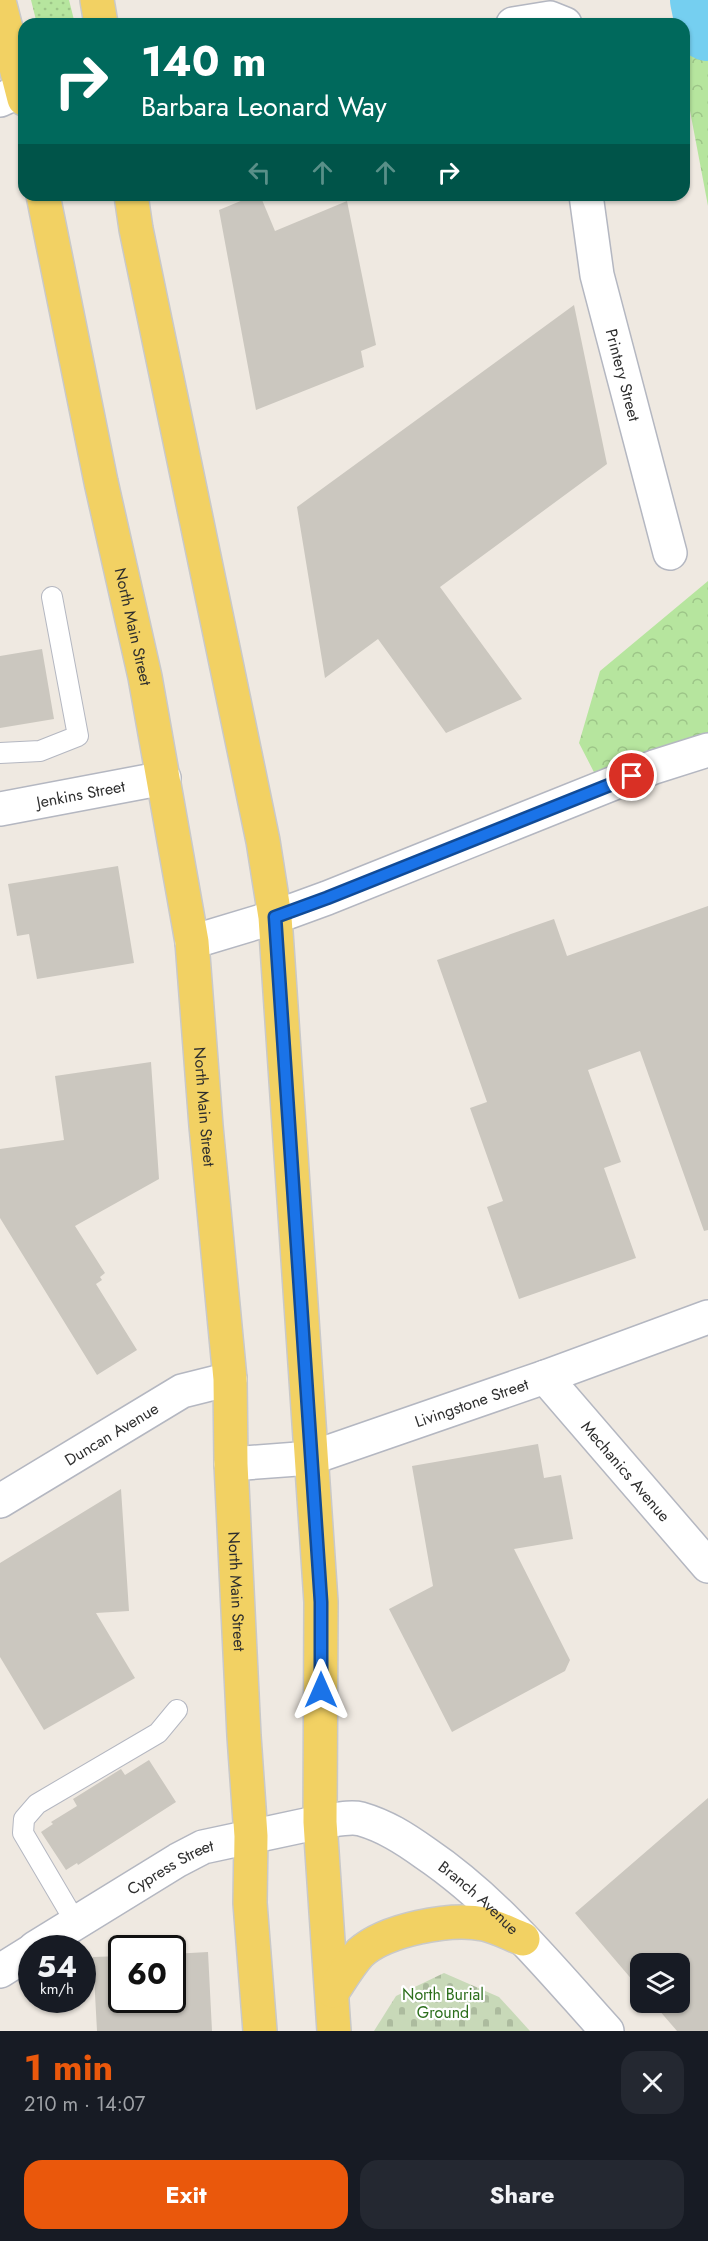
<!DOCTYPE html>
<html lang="en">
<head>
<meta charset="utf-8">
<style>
	:root { --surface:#171b24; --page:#242831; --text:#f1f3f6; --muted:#9ea1a6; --accent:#ea580c }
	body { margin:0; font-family:Jost,sans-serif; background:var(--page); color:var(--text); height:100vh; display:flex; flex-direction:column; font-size:22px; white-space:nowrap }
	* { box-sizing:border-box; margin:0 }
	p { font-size:20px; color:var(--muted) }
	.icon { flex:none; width:33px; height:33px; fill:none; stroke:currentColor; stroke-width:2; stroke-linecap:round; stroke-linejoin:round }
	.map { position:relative; height:2031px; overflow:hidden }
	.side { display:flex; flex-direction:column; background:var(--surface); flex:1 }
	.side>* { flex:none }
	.banner { position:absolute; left:18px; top:18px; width:672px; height:183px; border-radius:18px; box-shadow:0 2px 4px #0004; background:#00695c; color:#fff; overflow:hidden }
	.tools { position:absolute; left:630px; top:1953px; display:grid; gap:12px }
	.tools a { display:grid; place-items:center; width:60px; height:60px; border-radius:12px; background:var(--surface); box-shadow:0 2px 4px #0004; font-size:30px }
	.speed { position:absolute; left:18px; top:1935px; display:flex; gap:12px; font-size:30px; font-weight:700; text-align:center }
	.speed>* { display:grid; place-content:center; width:78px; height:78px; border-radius:50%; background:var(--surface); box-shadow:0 2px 4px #0004; line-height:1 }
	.speed small { font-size:15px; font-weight:400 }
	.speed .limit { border:3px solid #111; border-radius:9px; background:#fff; color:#111 }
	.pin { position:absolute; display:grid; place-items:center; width:51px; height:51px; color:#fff; margin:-26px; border:3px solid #fff; border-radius:50%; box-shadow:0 2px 6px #0007 }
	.me { position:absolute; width:66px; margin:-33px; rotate:0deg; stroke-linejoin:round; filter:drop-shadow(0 0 4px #0008) }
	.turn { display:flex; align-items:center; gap:21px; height:126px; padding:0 24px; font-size:27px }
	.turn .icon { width:78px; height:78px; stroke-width:2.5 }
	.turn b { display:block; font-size:42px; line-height:51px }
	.lanes { display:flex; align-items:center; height:57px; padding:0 24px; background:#0003; justify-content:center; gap:30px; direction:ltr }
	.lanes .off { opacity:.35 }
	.round { display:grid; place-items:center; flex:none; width:63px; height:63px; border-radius:18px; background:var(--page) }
	.head { display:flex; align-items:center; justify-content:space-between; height:102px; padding:0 24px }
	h1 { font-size:36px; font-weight:700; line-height:45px; color:var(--accent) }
	.primary-button { display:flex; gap:12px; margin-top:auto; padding:12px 24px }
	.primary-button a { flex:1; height:69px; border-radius:18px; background:var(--accent); color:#fff; font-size:24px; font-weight:700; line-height:69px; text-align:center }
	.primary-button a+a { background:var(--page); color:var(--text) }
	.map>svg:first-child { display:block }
</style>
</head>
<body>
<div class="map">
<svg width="708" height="2031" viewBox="0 0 708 2031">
	<defs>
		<pattern id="grass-dots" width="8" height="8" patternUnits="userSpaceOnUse" patternTransform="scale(1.5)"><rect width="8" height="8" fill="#b6e59e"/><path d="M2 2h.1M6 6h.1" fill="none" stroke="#9dc588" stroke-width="1.8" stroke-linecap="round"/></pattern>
		<pattern id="forest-crowns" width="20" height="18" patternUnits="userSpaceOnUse" patternTransform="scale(1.5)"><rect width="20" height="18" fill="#b6e59e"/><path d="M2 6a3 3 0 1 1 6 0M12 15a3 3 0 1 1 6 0" fill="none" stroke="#9dc588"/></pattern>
		<pattern id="cemetery-stones" width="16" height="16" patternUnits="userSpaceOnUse" patternTransform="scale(1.5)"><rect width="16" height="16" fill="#c8d9b8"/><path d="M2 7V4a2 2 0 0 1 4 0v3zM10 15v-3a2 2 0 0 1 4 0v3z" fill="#acbb9e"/></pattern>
	</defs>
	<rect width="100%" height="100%" fill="#efe9e1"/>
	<path fill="url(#grass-dots)" d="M 31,0 L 69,0 L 75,24 L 37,24 Z"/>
	<path fill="url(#forest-crowns)" d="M 675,0 L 708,0 L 708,206 L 684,79 L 684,24 L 675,24 Z
		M 708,581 L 708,740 L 598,780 L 579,743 L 600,671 Z"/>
	<path fill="url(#cemetery-stones)" d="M 444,1973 L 499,1997 L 530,2031 L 374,2031 L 396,1996 Z"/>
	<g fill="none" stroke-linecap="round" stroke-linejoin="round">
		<path stroke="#75cff0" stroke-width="64" d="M 702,0 L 708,29"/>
	</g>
	<path fill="#cbc7bf" d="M 255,195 L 260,195 L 275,231 L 347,201 L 376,345 L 361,351 L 364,367 L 256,410 L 219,210 Z
		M 574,305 L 607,464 L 440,587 L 522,699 L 446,733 L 378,639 L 325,678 L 297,507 Z
		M 42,649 L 54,719 L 0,728 L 0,656 Z
		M 118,866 L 134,963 L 37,979 L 29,934 L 17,936 L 8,884 Z
		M 708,906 L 708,1230 L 704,1231 L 640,1051 L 588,1070 L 621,1162 L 604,1168 L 636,1258 L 519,1299 L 487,1207 L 503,1201 L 470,1108 L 487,1102 L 437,960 L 554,919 L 567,956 Z
		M 151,1062 L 159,1179 L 75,1226 L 105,1273 L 100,1277 L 102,1280 L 96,1284 L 137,1350 L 97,1375 L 0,1218 L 0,1149 L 64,1140 L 55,1076 Z
		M 538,1444 L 544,1478 L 561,1475 L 573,1539 L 514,1549 L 570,1660 L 565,1671 L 452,1732 L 389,1609 L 433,1586 L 412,1466 Z
		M 121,1489 L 129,1611 L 96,1613 L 135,1678 L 44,1730 L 0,1657 L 0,1563 Z
		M 149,1760 L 176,1802 L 78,1865 L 77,1863 L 66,1870 L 41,1832 L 53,1824 L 51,1822 L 77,1806 L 73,1799 L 121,1769 L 125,1775 Z
		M 708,1798 L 708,2031 L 677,2031 L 652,2002 L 680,2002 L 680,1964 L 640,1964 L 640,1989 L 575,1913 Z
		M 167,1942 L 167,1948 L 131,1948 L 130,1943 Z
		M 208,1952 L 212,2031 L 97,2031 L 93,1957 L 122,1956 L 122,2000 L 172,2000 L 172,1954 Z"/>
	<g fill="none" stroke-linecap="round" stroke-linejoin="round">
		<defs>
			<path id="service" d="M 0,753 L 40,751 L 78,736 L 52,597
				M 76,1923 L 23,1833 L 24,1819 L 37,1804 L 158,1733 L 177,1710"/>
			<g id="minor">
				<path d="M 513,24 L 550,18 L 565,24"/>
				<path d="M 0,100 L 22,90"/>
				<path id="s1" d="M 586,195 L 597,275 L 670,553"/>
				<path id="s2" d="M 0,809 L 164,778"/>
				<path d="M 192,942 L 275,917 L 327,898 L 654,767 L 708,750"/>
				<path id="s3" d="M 545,1377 L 708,1566"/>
				<path id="s4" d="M 231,1464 L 311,1458 L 545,1377 L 708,1317"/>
				<path id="s5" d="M 0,1501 L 182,1391 L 230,1379"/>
			</g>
			<g id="tertiary">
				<path id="s6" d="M 35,1948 L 178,1860 L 203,1847 L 320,1822"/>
				<path d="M 0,1971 L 32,1951"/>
			</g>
			<g id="secondary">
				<path id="s7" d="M 320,1822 C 332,1821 349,1816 361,1819 C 385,1826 404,1838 425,1853 C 496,1901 550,1968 607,2031"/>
			</g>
			<g id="primary">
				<path d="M 97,0 L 101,24"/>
				<path d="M 0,5 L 24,99"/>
				<path id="s8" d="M 43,195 L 101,482 L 145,677 L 192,942 L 206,1126 L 230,1379 L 231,1464 L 244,1736 L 251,1836 L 250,1903 L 260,2031"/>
				<path d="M 131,195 L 136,229 L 263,841 L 275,917 L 321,1602 L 320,1822 L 334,2031"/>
				<path d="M 333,1991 C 341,1979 350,1964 360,1953 C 385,1930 450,1917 484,1924 C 497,1927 510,1934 523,1939"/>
			</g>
		</defs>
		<use href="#service" stroke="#b4b7c1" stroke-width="22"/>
		<use href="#minor" stroke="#b4b7c1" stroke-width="36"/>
		<use href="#tertiary" stroke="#b4b7c1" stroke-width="36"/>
		<use href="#secondary" stroke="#b4b7c1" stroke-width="36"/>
		<use href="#primary" stroke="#c9c9c9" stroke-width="36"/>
		<use href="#service" stroke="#fff" stroke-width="20"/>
		<use href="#minor" stroke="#fff" stroke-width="33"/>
		<use href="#tertiary" stroke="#fff" stroke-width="33"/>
		<use href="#secondary" stroke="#fff" stroke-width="33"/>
		<use href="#primary" stroke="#f2d163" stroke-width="33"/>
	</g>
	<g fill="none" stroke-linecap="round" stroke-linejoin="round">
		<defs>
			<path id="route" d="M 321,1690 L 321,1602 L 275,917 L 327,898 L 632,776"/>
		</defs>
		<use href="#route" stroke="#114b97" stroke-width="15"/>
		<use href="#route" stroke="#1a73e8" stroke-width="10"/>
	</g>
	<g text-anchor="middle" stroke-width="4.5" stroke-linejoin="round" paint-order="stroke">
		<g font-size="16" fill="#2e2e2e" stroke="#fff">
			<text dy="6" stroke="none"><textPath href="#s1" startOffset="184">Printery Street</textPath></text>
			<text dy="6" stroke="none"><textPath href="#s8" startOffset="441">North Main Street</textPath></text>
			<text dy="6" stroke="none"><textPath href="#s2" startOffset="82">Jenkins Street</textPath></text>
			<text dy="6" stroke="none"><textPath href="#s8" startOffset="927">North Main Street</textPath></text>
			<text dy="6" stroke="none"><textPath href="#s4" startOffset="250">Livingstone Street</textPath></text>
			<text dy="6" stroke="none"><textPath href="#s5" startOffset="130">Duncan Avenue</textPath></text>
			<text dy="6" stroke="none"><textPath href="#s3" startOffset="124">Mechanics Avenue</textPath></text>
			<text dy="6" stroke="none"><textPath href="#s8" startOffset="1413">North Main Street</textPath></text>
			<text dy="6" stroke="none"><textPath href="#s6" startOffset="158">Cypress Street</textPath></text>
			<text dy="6" stroke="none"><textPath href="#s7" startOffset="184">Branch Avenue</textPath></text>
		</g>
		<g font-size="16" fill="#2c6e1b" stroke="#fff">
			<text x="443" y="2000">North Burial<tspan x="443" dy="18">Ground</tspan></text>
		</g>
	</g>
</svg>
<div class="tools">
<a><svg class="icon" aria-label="layers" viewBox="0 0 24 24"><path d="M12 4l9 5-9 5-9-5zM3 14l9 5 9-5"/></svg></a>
</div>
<div class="speed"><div>54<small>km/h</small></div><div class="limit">60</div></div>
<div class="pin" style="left:632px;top:776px;background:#d93025"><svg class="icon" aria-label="arrive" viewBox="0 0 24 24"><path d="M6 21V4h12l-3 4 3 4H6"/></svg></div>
<svg class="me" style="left:321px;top:1690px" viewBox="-20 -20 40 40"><path d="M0-17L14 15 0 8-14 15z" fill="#1a73e8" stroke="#fff" stroke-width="4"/></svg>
<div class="banner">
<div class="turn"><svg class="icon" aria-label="right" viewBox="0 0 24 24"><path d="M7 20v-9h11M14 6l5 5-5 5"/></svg><div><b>140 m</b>Barbara Leonard Way</div></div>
<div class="lanes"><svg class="icon off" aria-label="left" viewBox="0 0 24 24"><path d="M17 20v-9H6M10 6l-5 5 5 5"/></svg><svg class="icon off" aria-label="ahead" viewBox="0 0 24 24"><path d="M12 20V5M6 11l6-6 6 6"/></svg><svg class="icon off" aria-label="ahead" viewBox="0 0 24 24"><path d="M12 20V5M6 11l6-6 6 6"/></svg><svg class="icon" aria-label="right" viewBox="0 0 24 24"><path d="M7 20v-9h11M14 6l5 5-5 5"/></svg></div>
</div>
</div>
<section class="side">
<div class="head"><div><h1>1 min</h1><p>210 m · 14:07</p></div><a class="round"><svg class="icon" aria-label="close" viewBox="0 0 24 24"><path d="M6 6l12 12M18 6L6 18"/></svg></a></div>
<div class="primary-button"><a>Exit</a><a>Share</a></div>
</section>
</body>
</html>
